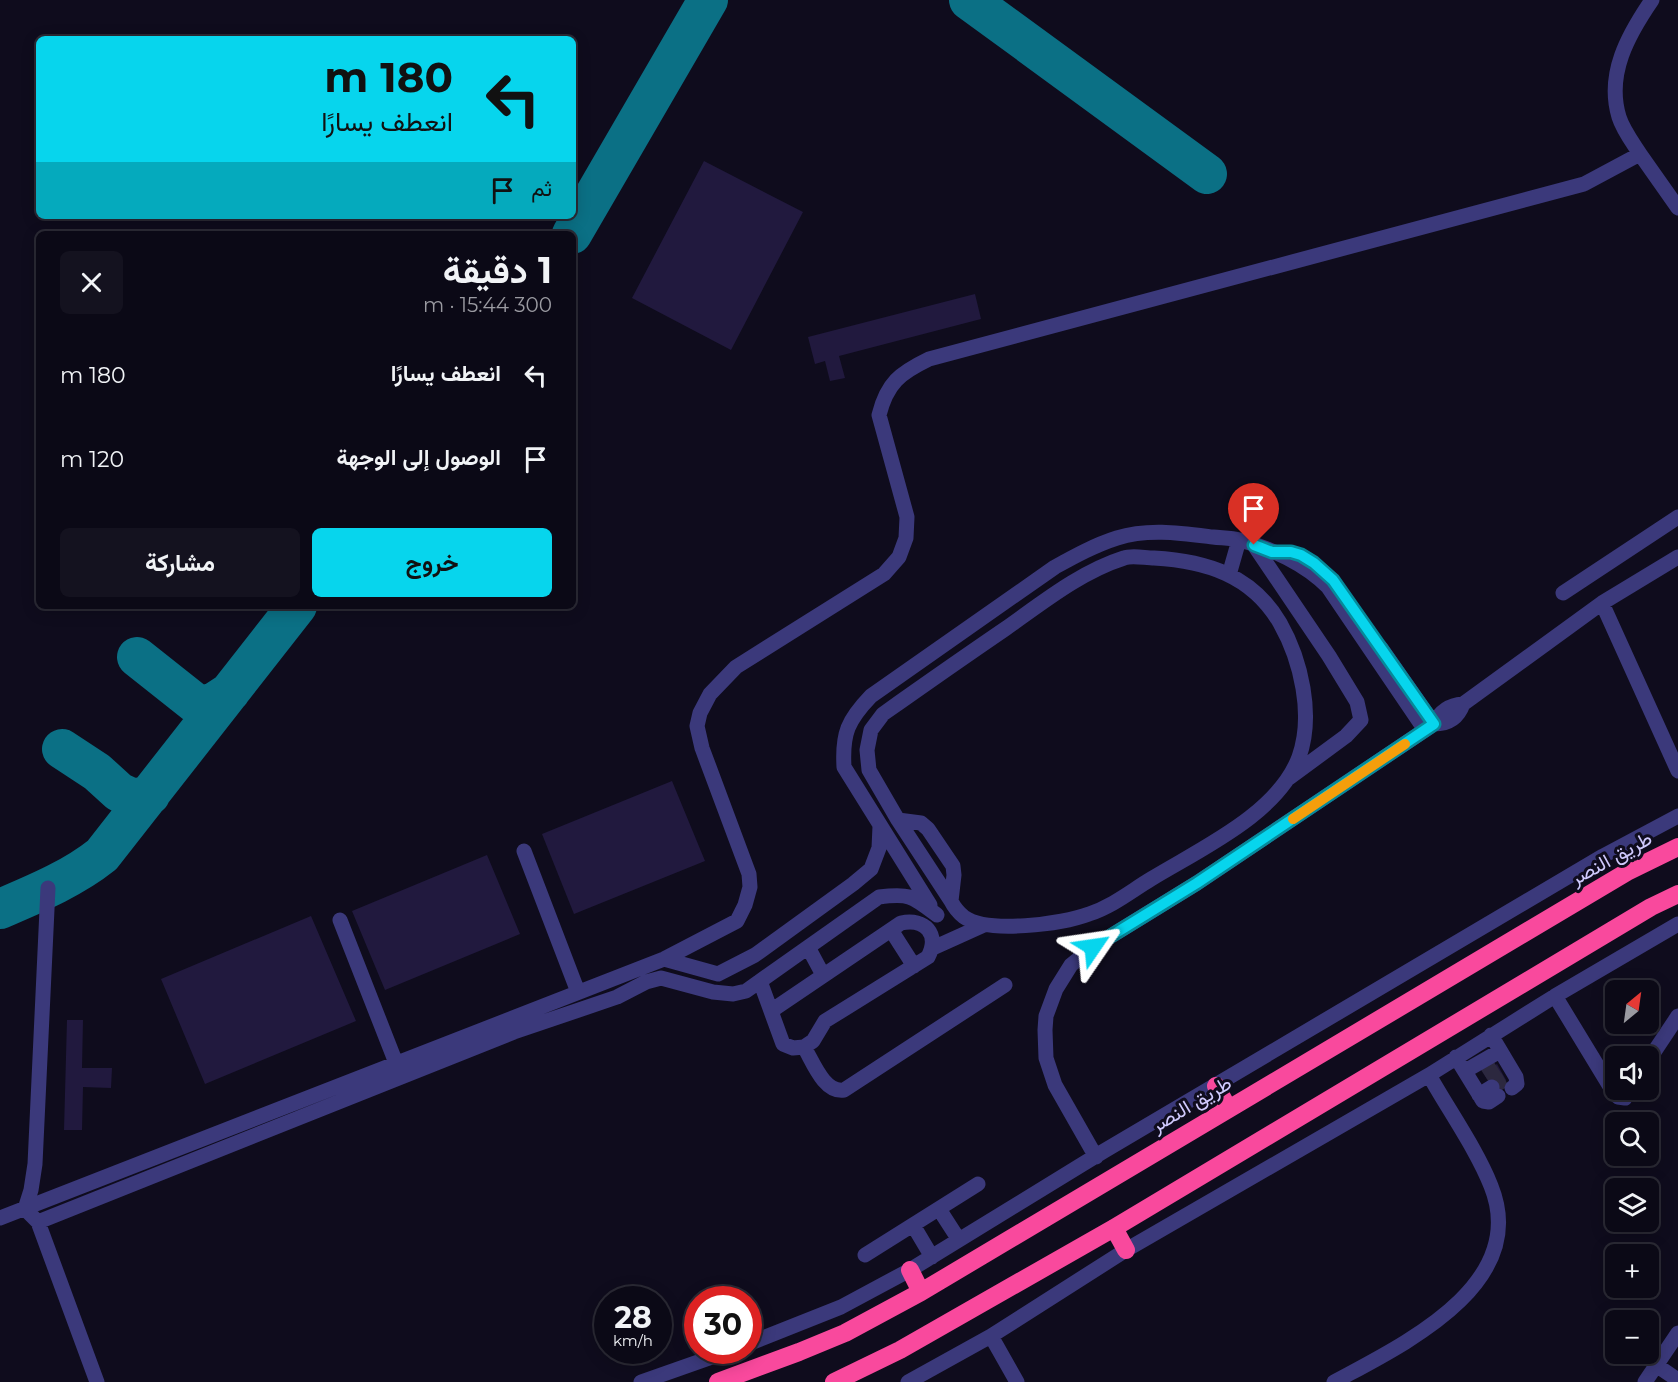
<!DOCTYPE html>
<html lang="ar">
<head>
<meta charset="utf-8">
<style>
	:root { --surface:#0b0916; --page:#14121f; --text:#f1f3f6; --muted:#9a9aa1; --line:#2b2a35; --accent:#07d5ed }
	body { margin:0; font-family:Montserrat,Vazirmatn,sans-serif; background:var(--page); color:var(--text); direction:rtl; height:100vh; display:flex; flex-direction:column; font-size:22px; white-space:nowrap }
	* { box-sizing:border-box; margin:0 }
	p { font-size:20px; color:var(--muted) }
	.icon { flex:none; width:33px; height:33px; fill:none; stroke:currentColor; stroke-width:2; stroke-linecap:round; stroke-linejoin:round }
	.map { position:relative; flex:1; overflow:hidden; direction:ltr }
	.panel { position:absolute; left:36px; top:231px; width:540px; height:378px; display:flex; flex-direction:column; background:var(--surface); border-radius:9px; box-shadow:0 3px 15px #0003,0 0 0 2px var(--line); direction:rtl }
	.panel>* { flex:none }
	.banner { position:absolute; left:36px; top:36px; width:540px; height:183px; border-radius:9px; box-shadow:0 3px 15px #0003,0 0 0 2px var(--line); direction:rtl; background:#07d5ed; color:#111; overflow:hidden }
	.needle { width:39px; rotate:29deg }
	.fabs { position:absolute; left:1605px; top:980px; display:grid; gap:12px }
	.fabs a { display:grid; place-items:center; width:54px; height:54px; border-radius:9px; background:var(--surface); box-shadow:0 3px 15px #0003,0 0 0 2px var(--line); font-size:30px }
	.speed { position:absolute; left:594px; top:1286px; display:flex; gap:12px; font-size:30px; font-weight:700; text-align:center }
	.speed>* { display:grid; place-content:center; width:78px; height:78px; border-radius:50%; background:var(--surface); box-shadow:0 3px 15px #0003,0 0 0 2px var(--line); line-height:1 }
	.speed small { font-size:15px; font-weight:400 }
	.speed .limit { border:9px solid #d22; background:#fff; color:#111 }
	.pin { position:absolute; display:grid; place-items:center; width:51px; height:51px; color:#fff; margin:-62px -26px; border-radius:50% 50% 50% 0; rotate:-45deg; box-shadow:0 0 6px #0007 }
	.pin .icon { rotate:45deg }
	.me { position:absolute; width:66px; margin:-33px; rotate:58deg; stroke-linejoin:round; filter:drop-shadow(0 0 4px #0008) }
	.turn { display:flex; align-items:center; gap:21px; height:126px; padding:0 24px; font-size:27px }
	.turn .icon { width:78px; height:78px; stroke-width:2.5 }
	.turn b { display:block; font-size:42px; line-height:51px }
	.then { display:flex; align-items:center; height:57px; padding:0 24px; background:#0003; gap:12px; font-size:22px }
	.round { display:grid; place-items:center; flex:none; width:63px; height:63px; border-radius:9px; background:var(--page) }
	.headline { display:flex; align-items:center; justify-content:space-between; height:102px; padding:0 24px }
	h1 { font-size:36px; font-weight:700; line-height:45px }
	.cta { display:flex; gap:12px; margin-top:auto; padding:12px 24px }
	.cta a { flex:1; height:69px; border-radius:9px; background:var(--accent); color:#111; font-size:24px; font-weight:700; line-height:69px; text-align:center }
	.cta a+a { background:var(--page); color:var(--text) }
	ul { padding:0; list-style:none }
	li { display:flex; align-items:center; gap:18px; height:84px; padding:0 24px }
	li div { flex:1 }
	li b { display:block; font-size:22px }
	li em { font-style:normal }
	.map>svg:first-child { display:block }
</style>
</head>
<body>
<div class="map">
<svg width="1678" height="1382" viewBox="0 0 1678 1382">
	<rect width="100%" height="100%" fill="#0f0c1d"/>
	<g fill="none" stroke-linecap="round" stroke-linejoin="round">
		<path stroke="#0b7085" stroke-width="40" d="M 969,0 L 1207,174
			M 572,234 L 708,0
			M 137,657 L 195,703 L 210,705 L 230,692
			M 62,749 L 97,772 L 119,792 L 134,799 L 150,795
			M 0,909 C 35,894 72,879 102,855 L 297,606"/>
	</g>
	<path fill="#21193e" d="M 704,161 L 803,212 L 731,350 L 632,298 Z
		M 975,294 L 981,319 L 839,356 L 845,378 L 830,381 L 825,361 L 815,364 L 808,337 Z
		M 672,781 L 705,861 L 574,914 L 542,834 Z
		M 487,855 L 520,934 L 385,990 L 352,911 Z
		M 311,916 L 356,1021 L 205,1084 L 161,979 Z
		M 67,1020 L 83,1020 L 82,1068 L 112,1068 L 111,1088 L 83,1087 L 82,1130 L 64,1130 Z
		M 1497,1064 L 1506,1080 L 1503,1087 L 1497,1079 L 1487,1079 L 1483,1072 Z"/>
	<g fill="none" stroke-linecap="round" stroke-linejoin="round">
		<path stroke="#2c283f" stroke-width="15" stroke-dasharray="15 8" stroke-linecap="butt" d="M 1485,1076 L 1499,1067
			M 1492,1087 L 1506,1079"/>
		<path stroke="#3b397b" stroke-width="15" d="M 1640,154 C 1633,143 1623,130 1619,117 C 1606,74 1628,35 1652,0
			M 1254,545 L 1329,656 L 1357,702 L 1361,720 L 1346,736 L 1289,778
			M 1229,575 L 1239,540
			M 1563,593 L 1678,517
			M 1602,603 L 1678,771
			M 1381,648 L 1434,724
			M 1434,724 C 1449,724 1458,718 1463,704
			M 898,820 L 921,823 L 928,829 L 953,866 L 954,875 L 951,901 C 954,907 959,913 964,917 C 988,934 1062,924 1089,914 C 1113,906 1131,891 1151,879 C 1200,849 1278,814 1299,757 C 1314,715 1301,660 1280,623 C 1252,575 1206,561 1154,558 C 1145,558 1132,555 1124,558 C 1080,572 1042,603 1005,629 C 964,657 924,685 883,714 L 871,730 L 867,750 L 869,770 L 898,820 L 951,901
			M 524,851 L 578,992
			M 48,888 L 35,1164 L 31,1190 L 25,1209 L 38,1222 L 97,1382
			M 930,905 L 844,767 C 842,733 848,720 871,696 L 1055,567 C 1075,556 1095,545 1117,538 C 1148,528 1181,533 1213,537 C 1221,538 1231,538 1240,540 C 1271,548 1305,564 1328,587 L 1425,730
			M 340,920 L 396,1063
			M 891,930 L 914,966
			M 808,947 L 823,975
			M 933,948 L 984,925
			M 664,959 L 718,974 L 755,955 L 853,884 L 871,869 L 879,848 L 880,826
			M 760,981 L 783,1044 L 793,1048 L 804,1047 L 813,1041 L 825,1021 L 928,957 C 940,934 925,918 901,923 L 771,1011
			M 1555,996 L 1614,1093 L 1618,1097 L 1625,1098 L 1630,1089
			M 1491,1035 L 1516,1077 L 1517,1084 L 1512,1088
			M 804,1047 C 813,1062 824,1093 844,1090 L 1005,985
			M 1456,1057 L 1483,1101 L 1489,1102 L 1498,1096
			M 1648,1061 L 1678,1016
			M 1465,1071 L 1500,1051
			M 1479,1095 L 1492,1087
			M 1096,1157 L 1055,1085 L 1046,1058 L 1045,1030 L 1046,1016 L 1056,989 L 1071,965 L 1093,947 L 1197,883 L 1434,724 C 1440,711 1449,705 1463,704 L 1602,603 L 1678,557
			M 939,1209 L 959,1240
			M 0,1218 L 664,959 L 737,921 L 745,905 L 750,887 L 749,874 L 702,748 L 697,726 L 700,713 L 710,694 L 736,667 L 884,574 L 899,557 L 906,538 L 907,517 L 879,415 C 887,383 900,373 929,359 L 1584,184 L 1640,154 L 1678,208
			M 38,1222 L 514,1032 L 617,997 L 646,982 L 661,978 L 713,992 L 733,994 L 746,991 L 879,897 C 910,893 912,896 937,915
			M 913,1225 L 932,1257
			M 865,1255 L 978,1184
			M 991,1336 L 1017,1382
			M 748,1344 L 841,1307 L 910,1270 L 1104,1151 L 1603,856 L 1678,816
			M 1656,1365 L 1678,1380
			M 641,1382 L 732,1350
			M 908,1382 L 991,1336 L 1126,1250 L 1429,1075 L 1555,996 L 1678,924
			M 1334,1382 C 1402,1345 1531,1285 1491,1186 C 1477,1150 1448,1109 1429,1075
			M 1645,1382 L 1678,1333"/>
		<path stroke="#f9499d" stroke-width="18" d="M 1216,1086 L 1228,1108
			M 1114,1228 L 1126,1250
			M 910,1270 L 921,1292
			M 718,1382 L 799,1352 L 845,1333 L 921,1292 L 1627,872 L 1678,847
			M 834,1382 L 900,1350 L 1114,1228 L 1651,907 L 1678,894"/>
	</g>
	<g fill="none" stroke-linecap="round" stroke-linejoin="round">
		<defs>
			<path id="route" d="M 1093,947 L 1197,883 L 1434,724 L 1333,580 L 1314,563 L 1301,555 L 1291,552 L 1272,552 L 1254,545"/>
		</defs>
		<use href="#route" stroke="#058a9a" stroke-width="15"/>
		<use href="#route" stroke="#07d5ed" stroke-width="10"/>
		<path stroke="#f59e0b" stroke-width="10" d="M 1293,819 L 1405,744"/>
	</g>
	<g text-anchor="middle" stroke-width="6" stroke-linejoin="round" paint-order="stroke">
		<g font-size="20" fill="#d0cafd" stroke="#0f0c1d">
			<text transform="translate(1611 858) rotate(-29)" y="7">طريق النصر</text>
			<text transform="translate(1191 1104) rotate(-31)" y="7">طريق النصر</text>
		</g>
	</g>
</svg>
<div class="fabs">
<a><svg class="needle" viewBox="-14 -14 28 28"><path d="M0-13l5 13h-10z" fill="#e53935"/><path d="M0 13l5-13h-10z" fill="#9a9aa1"/></svg></a>
<a><svg class="icon" aria-label="sound" viewBox="0 0 24 24"><path d="M4 9h4l5-4v14l-5-4H4zM17 9q2 3 0 6"/></svg></a>
<a><svg class="icon" aria-label="search" viewBox="0 0 24 24"><circle cx="10" cy="10" r="6"/><path d="M15 15l6 6"/></svg></a>
<a><svg class="icon" aria-label="layers" viewBox="0 0 24 24"><path d="M12 4l9 5-9 5-9-5zM3 14l9 5 9-5"/></svg></a>
<a>+</a>
<a>−</a>
</div>
<div class="speed"><div>28<small>km/h</small></div><div class="limit">30</div></div>
<div class="pin" style="left:1254px;top:545px;background:#d93025"><svg class="icon" aria-label="arrive" viewBox="0 0 24 24"><path d="M6 21V4h12l-3 4 3 4H6"/></svg></div>
<svg class="me" style="left:1093px;top:947px" viewBox="-20 -20 40 40"><path d="M0-17L14 15 0 8-14 15z" fill="#07d5ed" stroke="#fff" stroke-width="4"/></svg>
<div class="banner">
<div class="turn"><svg class="icon" aria-label="left" viewBox="0 0 24 24"><path d="M17 20v-9H6M10 6l-5 5 5 5"/></svg><div><b>180 m</b>انعطف يسارًا</div></div>
<div class="then">ثم<svg class="icon" aria-label="arrive" viewBox="0 0 24 24"><path d="M6 21V4h12l-3 4 3 4H6"/></svg></div>
</div>
<section class="panel">
<div class="headline"><div><h1>1 دقيقة</h1><p>300 m · 15:44</p></div><a class="round"><svg class="icon" aria-label="close" viewBox="0 0 24 24"><path d="M6 6l12 12M18 6L6 18"/></svg></a></div>
<ul>
<li><svg class="icon" aria-label="left" viewBox="0 0 24 24"><path d="M17 20v-9H6M10 6l-5 5 5 5"/></svg><div><b>انعطف يسارًا</b></div><em>180 m</em></li>
<li><svg class="icon" aria-label="arrive" viewBox="0 0 24 24"><path d="M6 21V4h12l-3 4 3 4H6"/></svg><div><b>الوصول إلى الوجهة</b></div><em>120 m</em></li>
</ul>
<div class="cta"><a>خروج</a><a>مشاركة</a></div>
</section>
</div>
</body>
</html>
